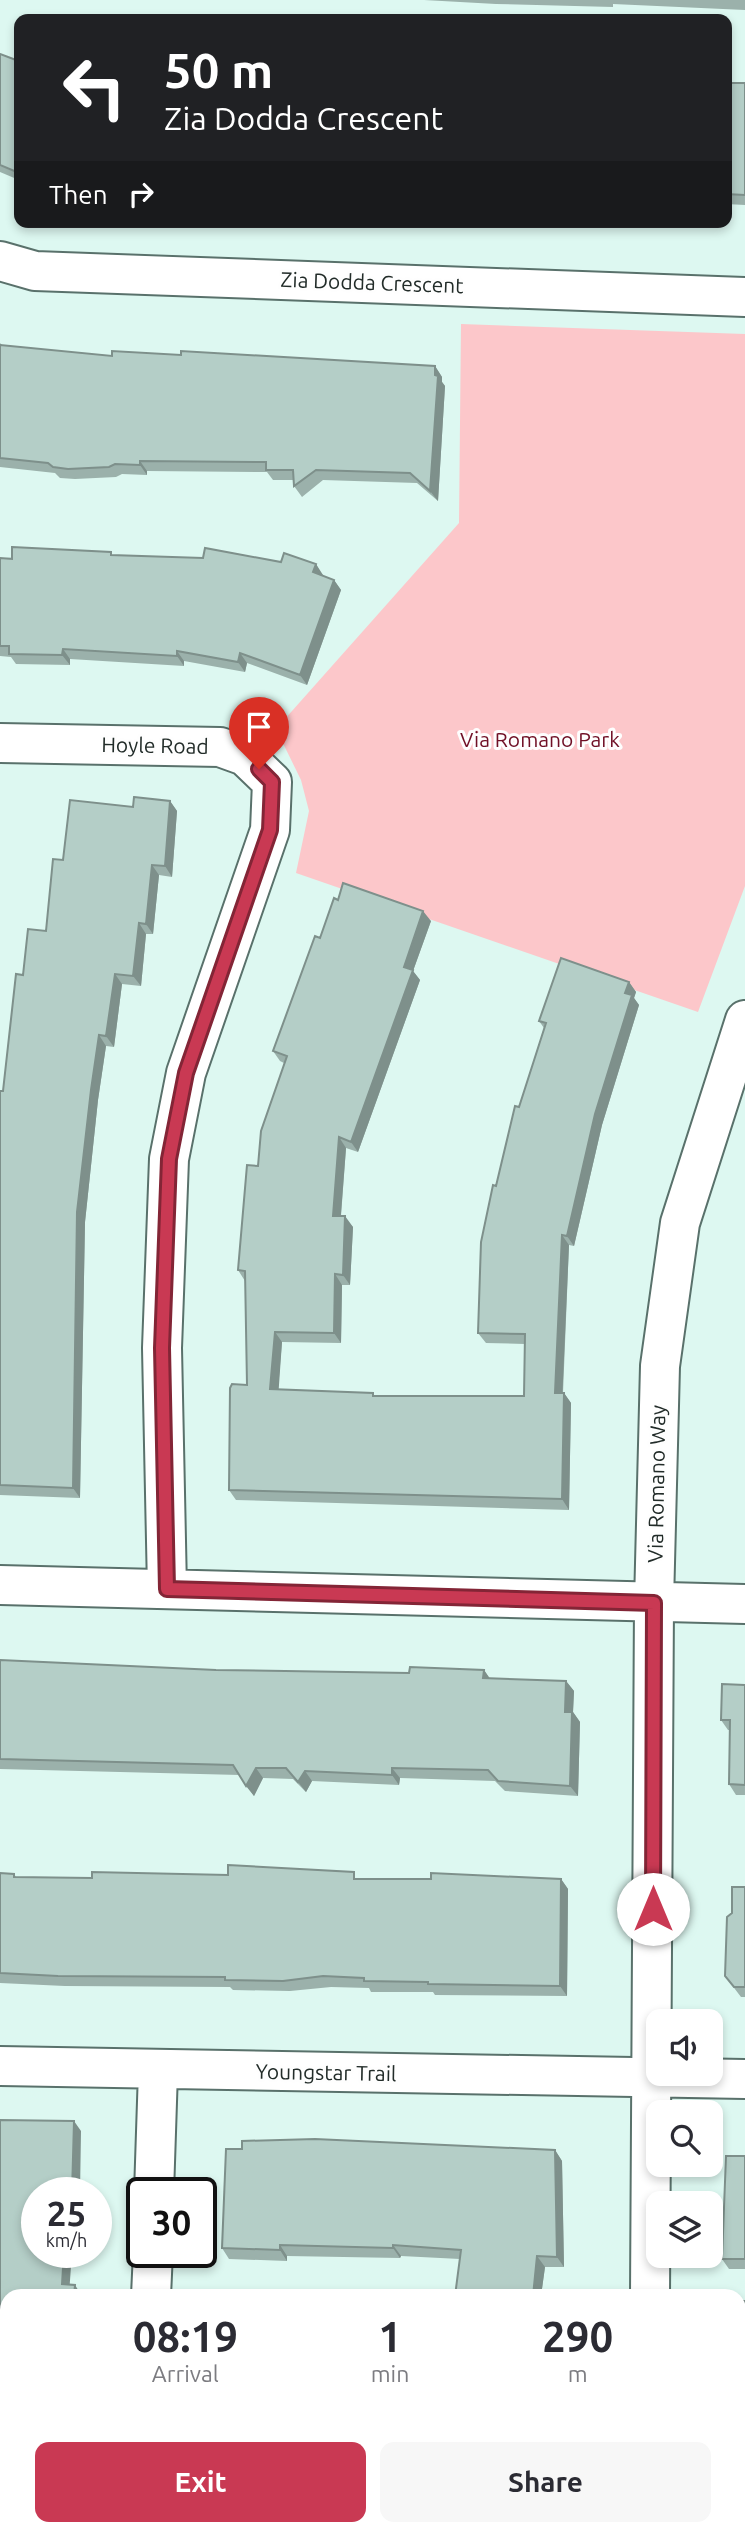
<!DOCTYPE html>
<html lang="en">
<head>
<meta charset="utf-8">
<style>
	:root { --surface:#fff; --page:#f7f7f7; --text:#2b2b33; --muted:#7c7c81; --accent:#c93953 }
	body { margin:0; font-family:Ubuntu,sans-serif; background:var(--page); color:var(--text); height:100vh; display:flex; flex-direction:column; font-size:26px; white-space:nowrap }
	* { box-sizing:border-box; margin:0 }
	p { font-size:23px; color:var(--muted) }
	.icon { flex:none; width:38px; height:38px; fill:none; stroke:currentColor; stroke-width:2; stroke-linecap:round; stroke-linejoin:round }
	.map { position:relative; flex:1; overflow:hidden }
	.drawer { position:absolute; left:0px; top:2289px; width:746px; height:247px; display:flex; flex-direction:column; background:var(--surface); border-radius:21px 21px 0 0; box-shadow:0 4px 10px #0003 }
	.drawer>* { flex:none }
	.banner { position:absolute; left:14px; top:14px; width:718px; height:214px; border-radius:14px; box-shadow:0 4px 10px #0003; background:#202124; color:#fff; overflow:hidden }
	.controls { position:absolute; left:646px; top:2009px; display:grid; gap:14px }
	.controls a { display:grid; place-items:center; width:77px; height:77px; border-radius:14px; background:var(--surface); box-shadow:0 4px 10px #0003; font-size:35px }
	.speed { position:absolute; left:21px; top:2177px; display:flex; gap:14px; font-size:35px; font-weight:700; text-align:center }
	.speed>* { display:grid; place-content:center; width:91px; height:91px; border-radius:50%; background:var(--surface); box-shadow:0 4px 10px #0003; line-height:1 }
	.speed small { font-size:18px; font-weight:400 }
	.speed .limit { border:4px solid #111; border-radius:10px; background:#fff; color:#111 }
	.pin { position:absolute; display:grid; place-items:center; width:60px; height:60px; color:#fff; margin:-72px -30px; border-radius:50% 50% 50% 0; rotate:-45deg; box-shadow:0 0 7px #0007 }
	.pin .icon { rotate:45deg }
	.me { position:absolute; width:77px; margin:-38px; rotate:0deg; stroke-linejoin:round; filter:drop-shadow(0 0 5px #0008) }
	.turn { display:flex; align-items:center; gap:24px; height:147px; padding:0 35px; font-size:32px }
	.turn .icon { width:91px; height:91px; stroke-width:2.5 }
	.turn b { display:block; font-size:49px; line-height:60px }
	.then { display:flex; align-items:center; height:66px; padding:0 35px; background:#0003; gap:14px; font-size:26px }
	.eta { display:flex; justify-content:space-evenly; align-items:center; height:119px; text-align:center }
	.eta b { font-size:42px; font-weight:600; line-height:49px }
	.button { display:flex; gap:14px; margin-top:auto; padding:14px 35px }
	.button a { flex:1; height:80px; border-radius:14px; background:var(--accent); color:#fff; font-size:28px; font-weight:600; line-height:80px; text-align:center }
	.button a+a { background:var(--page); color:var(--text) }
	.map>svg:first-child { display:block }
</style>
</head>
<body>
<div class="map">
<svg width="745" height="2535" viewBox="0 0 745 2535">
	<rect width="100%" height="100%" fill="#ddf8f1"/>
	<path fill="#fcc7ca" d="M 461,324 L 745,334 L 745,886 L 698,1012 L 296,873 L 309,811 L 301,780 L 276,729 L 459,523 Z"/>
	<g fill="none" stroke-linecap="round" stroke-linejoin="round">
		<defs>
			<path id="minor" d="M 0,261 L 35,271 L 745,297
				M 0,743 L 220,747 L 245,756 L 272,782 L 270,830 L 186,1073 L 169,1159 L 162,1348 L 167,1589
				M 0,1585 L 745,1604
				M 0,2066 L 745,2079
				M 154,2193 L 158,2071
				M 151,2296 L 153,2252
				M 650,2296 L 654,1603 L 660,1366 L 680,1223 L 745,1020
				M 81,2535 L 85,2529
				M 605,2535 L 607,2529"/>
		</defs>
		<use href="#minor" stroke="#59716b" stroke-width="42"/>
		<use href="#minor" stroke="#fff" stroke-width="38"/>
	</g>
	<path fill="#9bb1ab" d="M 424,0 L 745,0 L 745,10 L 613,4 L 613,7 L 496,4 Z
		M 0,54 L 16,60 L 19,61 L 19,180 L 0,172 Z
		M 726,83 L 745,83 L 745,205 L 726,204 Z
		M 0,343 L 2,345 L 112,356 L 435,366 L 442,377 L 442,382 L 445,386 L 438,501 L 417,483 L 323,480 L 302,497 L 294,486 L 294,480 L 273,480 L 267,472 L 147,471 L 147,475 L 122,474 L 116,477 L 75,479 L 60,478 L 55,473 L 0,467 Z
		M 114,555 L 281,562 L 316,564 L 322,576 L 334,580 L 341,590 L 307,685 L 247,663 L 245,672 L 184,661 L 184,666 L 70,659 L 70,665 L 16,664 L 11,657 L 0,656 L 0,558 Z
		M 170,801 L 177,811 L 172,877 L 159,875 L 153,934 L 146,934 L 141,986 L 122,984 L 114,1047 L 106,1046 L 98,1100 L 85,1222 L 80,1498 L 0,1495 L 0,1091 L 3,1091 L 23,975 L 46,931 L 63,860 L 133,807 Z
		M 431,921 L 413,971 L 420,980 L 358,1152 L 346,1148 L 341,1216 L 353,1227 L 350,1285 L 342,1285 L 341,1343 L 282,1342 L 278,1389 L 375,1396 L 524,1396 L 525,1344 L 486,1343 L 478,1333 L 496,1186 L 519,1107 L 544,1028 L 539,1021 L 629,982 L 636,992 L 634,998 L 639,1005 L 602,1125 L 574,1246 L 569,1245 L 563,1393 L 564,1393 L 571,1403 L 569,1510 L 236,1500 L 229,1490 L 247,1385 L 245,1281 L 238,1270 L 258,1166 L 284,1063 L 280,1061 L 273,1051 L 320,938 Z
		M 0,1660 L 216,1670 L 409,1673 L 484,1670 L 489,1678 L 566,1681 L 574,1691 L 573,1712 L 580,1722 L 578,1796 L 505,1791 L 495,1781 L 400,1778 L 399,1785 L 312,1781 L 306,1792 L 293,1779 L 263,1778 L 254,1796 L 240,1775 L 0,1769 Z
		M 745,1685 L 745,1795 L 736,1795 L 729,1784 L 730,1730 L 728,1730 L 721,1720 Z
		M 0,1873 L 14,1874 L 16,1877 L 92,1878 L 561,1879 L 568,1889 L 567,1996 L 435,1995 L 433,1992 L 371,1992 L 369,1988 L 331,1987 L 290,1991 L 233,1990 L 230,1987 L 65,1986 L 0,1983 Z
		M 745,1887 L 745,1997 L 741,1997 L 725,1976 L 732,1913 Z
		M 555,2150 L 562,2161 L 564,2267 L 545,2267 L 541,2296 L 455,2296 L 460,2259 L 401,2256 L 400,2258 L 287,2256 L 287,2261 L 229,2259 L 222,2248 Z
		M 745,2156 L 745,2269 L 729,2269 L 722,2259 Z"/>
	<path fill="#7e908b" d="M 435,366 L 442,377 L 442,382 L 445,386 L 438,501 L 430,491 Z
		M 140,461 L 147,471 L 147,475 L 140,465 Z
		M 316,564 L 323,575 L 320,582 L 313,572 Z
		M 334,580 L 341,590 L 307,685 L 300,675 Z
		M 63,649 L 70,659 L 70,665 L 62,655 Z
		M 177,651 L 184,661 L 184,666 L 177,656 Z
		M 240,653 L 247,663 L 245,672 L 238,662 Z
		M 170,801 L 177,811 L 172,877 L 165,866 Z
		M 152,865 L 159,875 L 153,934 L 146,924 Z
		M 423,911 L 431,921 L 413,971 L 420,980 L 358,1152 L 351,1142 L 404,967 Z
		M 139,923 L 146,934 L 141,986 L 133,976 Z
		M 115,974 L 122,984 L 114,1047 L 106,1036 Z
		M 629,982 L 636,992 L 634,998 L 639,1005 L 602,1125 L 574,1246 L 567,1236 L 595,1114 L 625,993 Z
		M 99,1035 L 106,1046 L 98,1100 L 85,1222 L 80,1498 L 73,1488 L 77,1212 L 91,1090 Z
		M 339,1137 L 346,1148 L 340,1226 L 333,1216 Z
		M 345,1216 L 353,1227 L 350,1285 L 343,1275 Z
		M 562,1235 L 569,1245 L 562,1403 L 555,1393 Z
		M 335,1274 L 342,1285 L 341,1343 L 334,1333 Z
		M 275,1332 L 282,1342 L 278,1399 L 270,1389 Z
		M 564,1393 L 571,1403 L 569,1510 L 562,1499 Z
		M 484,1670 L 491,1680 L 483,1678 Z
		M 566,1681 L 574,1691 L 573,1712 L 580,1722 L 578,1796 L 570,1786 L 565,1712 Z
		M 256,1768 L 263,1778 L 254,1796 L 246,1786 Z
		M 392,1768 L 400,1778 L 399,1785 L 392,1775 Z
		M 305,1771 L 312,1781 L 306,1792 L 298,1782 Z
		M 561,1879 L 568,1889 L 567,1996 L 560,1986 Z
		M 74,2121 L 81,2131 L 80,2193 L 72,2193 Z
		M 555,2150 L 562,2161 L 564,2267 L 557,2257 Z
		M 280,2245 L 287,2256 L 287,2261 L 280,2250 Z
		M 393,2245 L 401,2256 L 400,2258 L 393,2248 Z
		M 64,2252 L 71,2252 L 72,2253 L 69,2294 L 62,2284 Z
		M 537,2256 L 545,2267 L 541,2296 L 533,2296 Z
		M 75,2285 L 82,2296 L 74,2296 Z
		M 7,2414 L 7,2433 L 0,2441 L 0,2422 Z
		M 7,2505 L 7,2524 L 0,2532 L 0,2514 Z
		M 283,2529 L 295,2529 L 292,2535 L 280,2535 Z
		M 493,2529 L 504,2529 L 502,2535 L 491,2535 Z"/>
	<path fill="#b4cec7" stroke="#7e908b" stroke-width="2" d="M 0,54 L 16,60 L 19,61 L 19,173 L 0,165 Z
		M 726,83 L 745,83 L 745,195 L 726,194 Z
		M 0,345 L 112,356 L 112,351 L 181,355 L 181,351 L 435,366 L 435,375 L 438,376 L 430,491 L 410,473 L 316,470 L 294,486 L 293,470 L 266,470 L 266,462 L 140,461 L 140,465 L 115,464 L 109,467 L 68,469 L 53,467 L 48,463 L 0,458 Z
		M 12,547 L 111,552 L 111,555 L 203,558 L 205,548 L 281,562 L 284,553 L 316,564 L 313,572 L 334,580 L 300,675 L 240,653 L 238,662 L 177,651 L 177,656 L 63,649 L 62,655 L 9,654 L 9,646 L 0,646 L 0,558 L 12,559 Z
		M 134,797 L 170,801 L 165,866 L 152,865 L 146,924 L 139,923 L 133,976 L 115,974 L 106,1036 L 99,1035 L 91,1090 L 77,1212 L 73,1488 L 0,1485 L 0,1091 L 3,1091 L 16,974 L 23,975 L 28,929 L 46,931 L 53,859 L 63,860 L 70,800 L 133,807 Z
		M 343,883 L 423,911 L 404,967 L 413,970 L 351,1142 L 339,1137 L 333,1216 L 345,1216 L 343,1275 L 335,1274 L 334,1333 L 275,1332 L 270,1389 L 373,1393 L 373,1396 L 524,1396 L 525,1334 L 478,1333 L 481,1242 L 493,1185 L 496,1186 L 515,1106 L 519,1107 L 546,1023 L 539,1021 L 561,958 L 629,982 L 625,993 L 632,995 L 595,1114 L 567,1236 L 562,1235 L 555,1393 L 564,1393 L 562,1499 L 229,1490 L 230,1388 L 232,1384 L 247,1385 L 245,1271 L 238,1270 L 247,1165 L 258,1166 L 261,1131 L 287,1056 L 273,1051 L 315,936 L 320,938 L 334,898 L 338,900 Z
		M 0,1660 L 216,1670 L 409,1673 L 410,1667 L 484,1670 L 483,1678 L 566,1681 L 565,1712 L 572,1712 L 570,1786 L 498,1781 L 488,1770 L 392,1768 L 392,1775 L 305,1771 L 298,1782 L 286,1768 L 256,1768 L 246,1786 L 233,1765 L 0,1759 Z
		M 722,1684 L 745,1685 L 745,1785 L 729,1784 L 730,1720 L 721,1720 Z
		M 228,1865 L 354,1872 L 354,1879 L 431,1879 L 431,1873 L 561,1879 L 560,1986 L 428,1984 L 428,1982 L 364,1981 L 364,1978 L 323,1976 L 283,1981 L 225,1980 L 225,1977 L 58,1976 L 0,1973 L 0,1873 L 14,1874 L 14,1877 L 92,1878 L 92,1872 L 228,1875 Z
		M 732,1887 L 745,1887 L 745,1987 L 734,1987 L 725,1976 L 727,1917 L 732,1913 Z
		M 0,2120 L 74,2121 L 72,2193 L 37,2193 L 37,2252 L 64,2252 L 62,2284 L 75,2285 L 74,2296 L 7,2296 L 7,2414 L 0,2422 Z
		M 315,2139 L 555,2150 L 557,2257 L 537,2256 L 533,2296 L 455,2296 L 461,2250 L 393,2245 L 393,2248 L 280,2245 L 280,2250 L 222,2248 L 226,2149 L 242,2149 L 242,2141 Z
		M 726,2156 L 745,2156 L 745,2259 L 722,2259 Z
		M 744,2300 L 745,2535 L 707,2535 L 709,2529 L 738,2529 L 738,2334 L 743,2334 Z
		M 0,2456 L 7,2462 L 7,2505 L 0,2514 Z
		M 171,2529 L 283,2529 L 280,2535 L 165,2535 Z
		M 400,2529 L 493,2529 L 491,2535 L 398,2535 Z"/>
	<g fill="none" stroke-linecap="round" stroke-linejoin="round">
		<defs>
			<path id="route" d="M 259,769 L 272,782 L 270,830 L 186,1073 L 169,1159 L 162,1348 L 167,1589 L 654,1603 L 653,1909"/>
		</defs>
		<use href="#route" stroke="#832536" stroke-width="18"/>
		<use href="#route" stroke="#c93953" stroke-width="12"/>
	</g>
	<g text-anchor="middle" stroke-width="6" stroke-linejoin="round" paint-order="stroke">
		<g font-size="21" fill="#222c29" stroke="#fefefe">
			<text transform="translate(372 283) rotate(2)" y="7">Zia Dodda Crescent</text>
			<text transform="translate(155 746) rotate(1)" y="7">Hoyle Road</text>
			<text transform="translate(657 1484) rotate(-89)" y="7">Via Romano Way</text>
			<text transform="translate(326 2073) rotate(1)" y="7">Youngstar Trail</text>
		</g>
		<g font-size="21" fill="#701026" stroke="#fefefe">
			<text x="540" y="747">Via Romano Park</text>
		</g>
	</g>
</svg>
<div class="controls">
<a><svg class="icon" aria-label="sound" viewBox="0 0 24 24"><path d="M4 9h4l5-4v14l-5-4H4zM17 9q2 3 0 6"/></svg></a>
<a><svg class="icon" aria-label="search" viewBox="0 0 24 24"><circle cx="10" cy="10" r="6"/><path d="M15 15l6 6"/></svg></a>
<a><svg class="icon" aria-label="layers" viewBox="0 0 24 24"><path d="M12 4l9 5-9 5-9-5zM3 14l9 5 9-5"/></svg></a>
</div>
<div class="speed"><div>25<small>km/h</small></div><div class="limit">30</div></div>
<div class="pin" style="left:259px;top:769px;background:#d93025"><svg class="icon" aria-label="arrive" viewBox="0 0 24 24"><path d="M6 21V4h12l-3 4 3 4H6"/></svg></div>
<svg class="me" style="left:653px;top:1909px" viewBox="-20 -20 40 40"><circle r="19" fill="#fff"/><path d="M0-13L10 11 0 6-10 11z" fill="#c93953"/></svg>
<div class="banner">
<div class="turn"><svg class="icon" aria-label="left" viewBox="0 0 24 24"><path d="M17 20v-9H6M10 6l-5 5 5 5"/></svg><div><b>50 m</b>Zia Dodda Crescent</div></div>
<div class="then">Then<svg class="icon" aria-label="right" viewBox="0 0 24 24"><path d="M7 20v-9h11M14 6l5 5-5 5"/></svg></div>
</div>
<section class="drawer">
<div class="eta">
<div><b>08:19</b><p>Arrival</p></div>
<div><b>1</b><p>min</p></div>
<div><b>290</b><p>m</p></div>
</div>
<div class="button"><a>Exit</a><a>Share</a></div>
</section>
</div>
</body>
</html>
